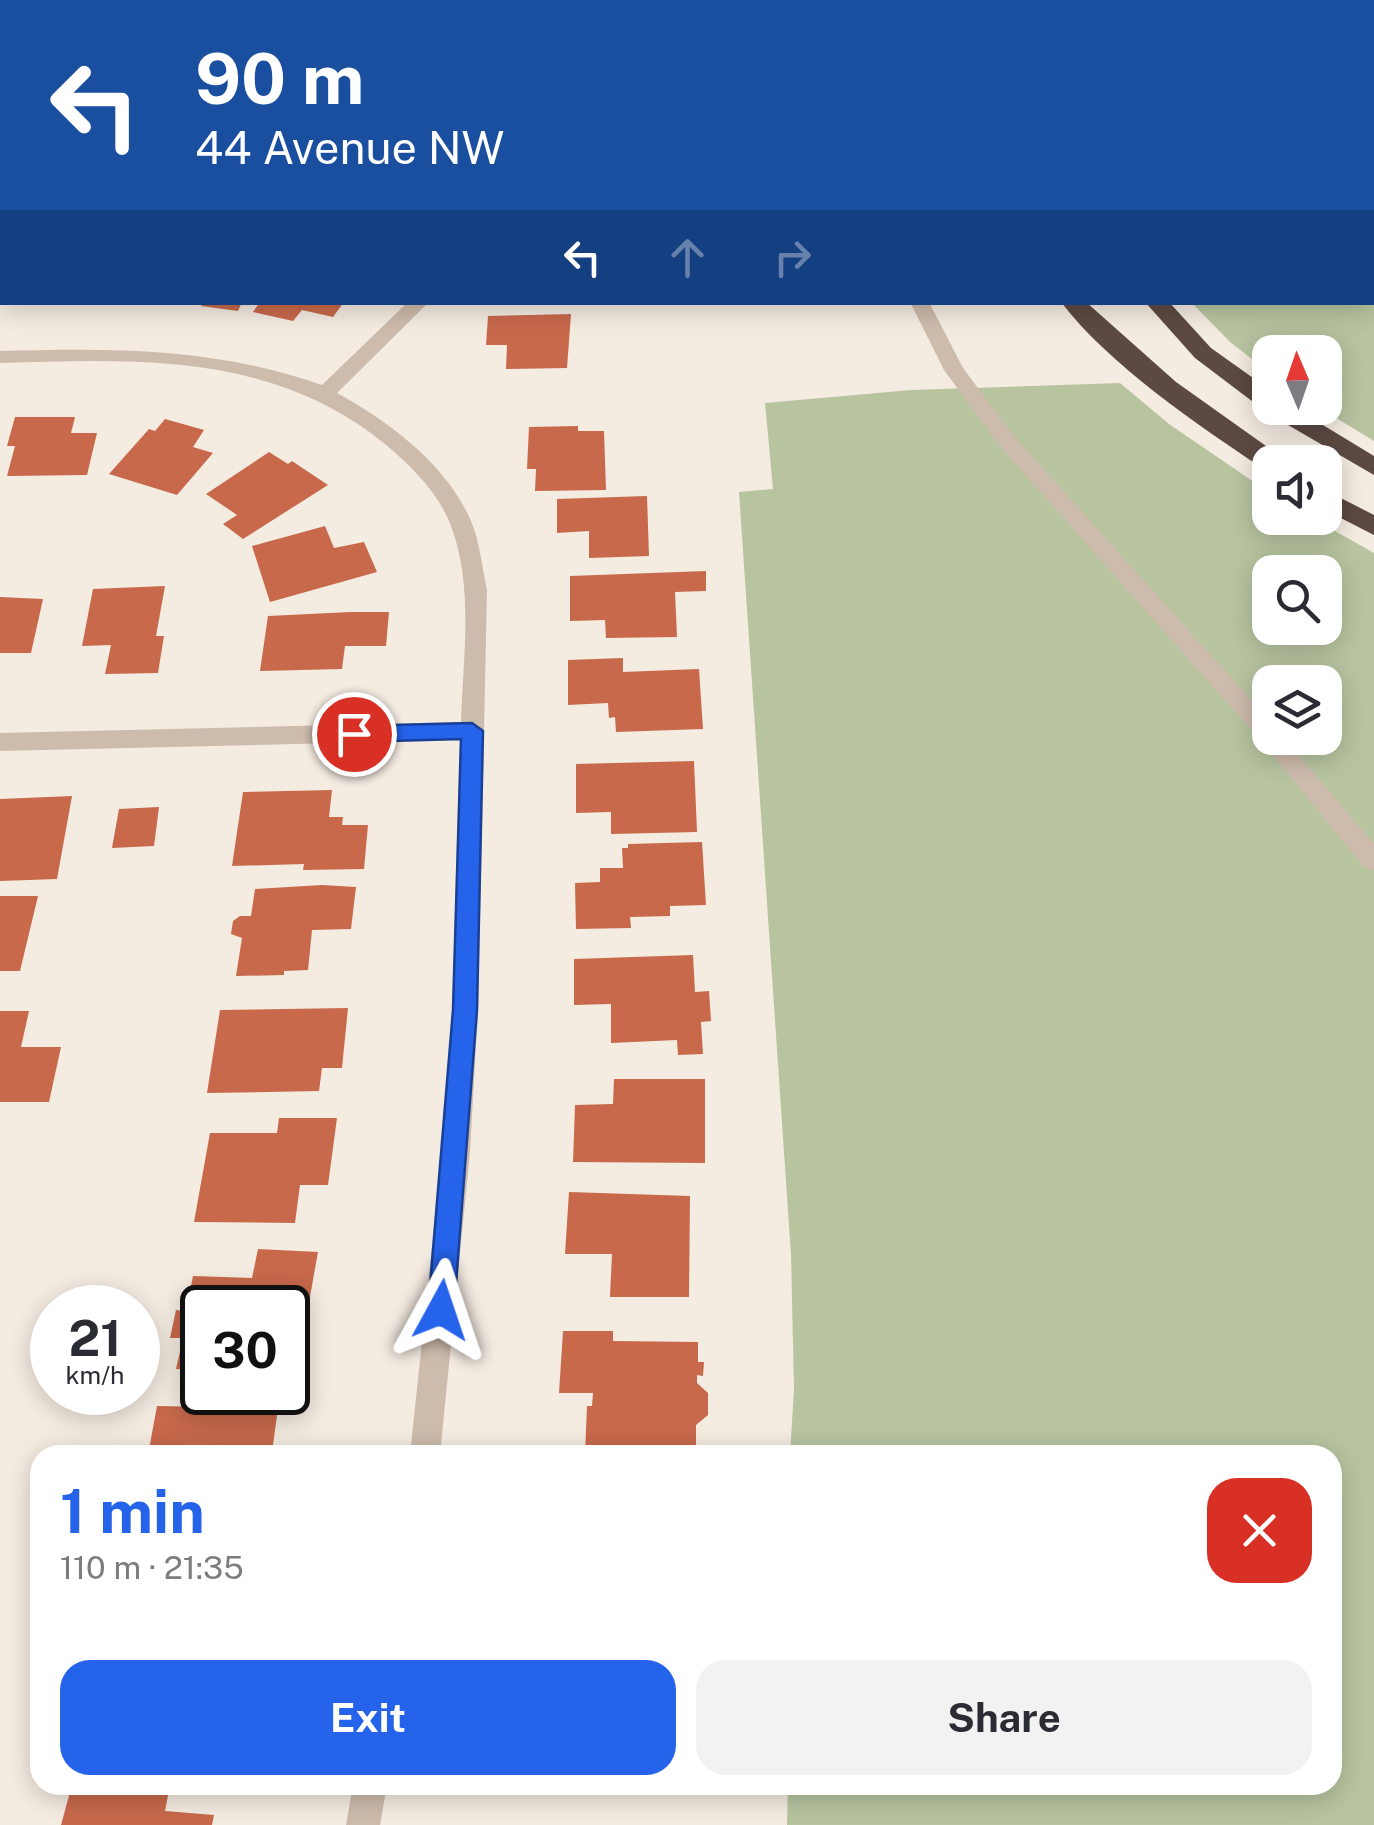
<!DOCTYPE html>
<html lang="en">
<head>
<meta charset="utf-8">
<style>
	:root { --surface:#fff; --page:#f2f2f3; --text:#2b2b33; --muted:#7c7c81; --accent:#2563eb }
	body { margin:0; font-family:"Public Sans",sans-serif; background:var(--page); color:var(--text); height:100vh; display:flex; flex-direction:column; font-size:38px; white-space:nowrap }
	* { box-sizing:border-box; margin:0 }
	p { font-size:32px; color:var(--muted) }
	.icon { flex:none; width:55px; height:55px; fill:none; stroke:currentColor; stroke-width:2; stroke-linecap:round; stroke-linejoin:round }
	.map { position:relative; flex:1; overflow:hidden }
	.drawer { position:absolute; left:30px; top:1445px; width:1312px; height:350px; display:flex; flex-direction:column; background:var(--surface); border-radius:30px; box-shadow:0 5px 25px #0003 }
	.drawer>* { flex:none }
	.top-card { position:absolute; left:0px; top:0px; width:1375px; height:305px; box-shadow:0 5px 25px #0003; background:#1a4fa0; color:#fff; overflow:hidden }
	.needle { width:65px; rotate:358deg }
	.buttons { position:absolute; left:1252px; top:335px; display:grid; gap:20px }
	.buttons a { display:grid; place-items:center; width:90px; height:90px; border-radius:20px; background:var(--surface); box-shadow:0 5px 25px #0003; font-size:50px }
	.speed { position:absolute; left:30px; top:1285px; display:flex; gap:20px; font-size:50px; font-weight:700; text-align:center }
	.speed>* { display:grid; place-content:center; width:130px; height:130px; border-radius:50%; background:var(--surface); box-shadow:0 5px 25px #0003; line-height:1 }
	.speed small { font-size:25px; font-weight:400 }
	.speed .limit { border:5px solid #111; border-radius:15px; background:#fff; color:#111 }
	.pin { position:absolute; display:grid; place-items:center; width:85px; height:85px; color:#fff; margin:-42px; border:5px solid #fff; border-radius:50%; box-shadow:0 2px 10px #0007 }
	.me { position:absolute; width:110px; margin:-55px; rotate:5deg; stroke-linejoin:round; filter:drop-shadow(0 0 8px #0008) }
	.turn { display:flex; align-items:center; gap:35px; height:210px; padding:0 30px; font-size:45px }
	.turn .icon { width:130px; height:130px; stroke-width:2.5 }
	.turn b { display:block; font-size:70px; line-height:85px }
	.lanes { display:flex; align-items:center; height:95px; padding:0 30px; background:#0003; justify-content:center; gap:50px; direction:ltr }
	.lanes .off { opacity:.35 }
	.round { display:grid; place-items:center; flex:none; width:105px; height:105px; border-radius:30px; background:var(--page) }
	.headline { display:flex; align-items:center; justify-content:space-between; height:170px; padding:0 30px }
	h1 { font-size:60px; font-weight:700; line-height:75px; color:var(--accent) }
	.action { display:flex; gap:20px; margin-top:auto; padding:20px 30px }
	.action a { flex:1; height:115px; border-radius:30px; background:var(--accent); color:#fff; font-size:40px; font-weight:700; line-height:115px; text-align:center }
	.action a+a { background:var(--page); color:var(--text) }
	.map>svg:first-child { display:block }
</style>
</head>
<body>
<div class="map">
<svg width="1374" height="1825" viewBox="0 0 1374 1825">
	<rect width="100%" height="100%" fill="#f4ebe1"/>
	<path fill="#b8c4a0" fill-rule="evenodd" d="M 934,0 L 1352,0 L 1356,2 L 935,2 Z
		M 1373,125 L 1374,125 L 1374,441 L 1320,408 L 1325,408 L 1325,352 L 1270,352 L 1270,373 L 1230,342 L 1192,303 L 1372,302 Z
		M 1120,383 L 1169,424 L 1270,493 L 1270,518 L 1312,518 L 1374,553 L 1374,1825 L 787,1825 L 788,1785 L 1332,1785 L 1332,1455 L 790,1455 L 794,1388 L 791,1255 L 739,492 L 773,489 L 765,403 L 911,390 ZM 1270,572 L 1325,572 L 1325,628 L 1270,628 ZM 1270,682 L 1325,682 L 1325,738 L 1270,738 Z"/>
	<path fill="#c8694b" d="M 203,302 L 242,302 L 238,311 L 201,306 Z
		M 260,302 L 344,302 L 333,317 L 302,310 L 293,321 L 253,312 Z
		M 571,314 L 567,368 L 506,369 L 507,345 L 486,345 L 488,316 Z
		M 15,417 L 75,417 L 71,433 L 97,433 L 87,475 L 7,476 L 15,446 L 7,446 Z
		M 165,419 L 204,430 L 193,447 L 213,453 L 177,495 L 109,474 L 149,429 L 155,431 Z
		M 578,426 L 578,431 L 604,431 L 606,490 L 535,491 L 536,469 L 527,469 L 529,427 Z
		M 269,452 L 288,464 L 292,461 L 328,485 L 243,539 L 223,524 L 237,515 L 206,494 Z
		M 647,496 L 649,556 L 589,558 L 589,531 L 557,533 L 557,499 Z
		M 325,526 L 334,548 L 364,542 L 377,572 L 270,602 L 252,546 Z
		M 706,571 L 706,591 L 675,592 L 677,637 L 606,638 L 605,620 L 570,621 L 570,576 Z
		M 165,586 L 156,636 L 164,636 L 158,673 L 105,674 L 111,645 L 82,646 L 93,589 Z
		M 0,597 L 43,599 L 31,653 L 0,653 Z
		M 350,612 L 389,612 L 386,646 L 345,646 L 342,669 L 260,671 L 268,616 Z
		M 623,658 L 623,672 L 699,669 L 703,729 L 616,732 L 615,717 L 609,718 L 608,703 L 568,705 L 568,660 Z
		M 694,761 L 697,832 L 611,834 L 611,812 L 576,813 L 576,764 Z
		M 332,790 L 329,817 L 343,817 L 342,825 L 368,825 L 364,869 L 303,870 L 304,864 L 232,866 L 243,792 Z
		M 72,796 L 57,879 L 0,881 L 0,799 Z
		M 159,807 L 154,846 L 112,848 L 119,809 Z
		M 702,842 L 706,905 L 670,906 L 670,916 L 630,917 L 631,928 L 576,929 L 575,883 L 600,882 L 600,868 L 623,868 L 622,848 L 628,848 L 628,844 Z
		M 322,885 L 356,887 L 351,929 L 312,930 L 308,970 L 284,971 L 284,975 L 236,976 L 242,938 L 231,934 L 233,921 L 240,916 L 251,916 L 255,889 Z
		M 0,896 L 38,896 L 20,971 L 0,971 Z
		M 693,955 L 695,992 L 709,991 L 711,1021 L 701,1022 L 703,1054 L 678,1055 L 677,1040 L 611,1043 L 611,1004 L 574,1005 L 574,959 Z
		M 348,1008 L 342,1068 L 322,1068 L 319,1091 L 207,1093 L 220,1010 Z
		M 0,1011 L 29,1011 L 21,1047 L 61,1047 L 49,1102 L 0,1102 Z
		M 614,1079 L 705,1079 L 705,1163 L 573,1162 L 575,1105 L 613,1104 Z
		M 279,1118 L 337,1118 L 328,1185 L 300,1185 L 295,1223 L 194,1222 L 210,1133 L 277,1133 Z
		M 569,1192 L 690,1196 L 689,1297 L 610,1297 L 612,1254 L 565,1254 Z
		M 258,1249 L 318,1252 L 296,1375 L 288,1374 L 288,1308 L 202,1308 L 202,1370 L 176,1369 L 183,1338 L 170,1338 L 176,1310 L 186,1311 L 193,1276 L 252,1278 Z
		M 563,1331 L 613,1331 L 613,1341 L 698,1342 L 698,1362 L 704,1362 L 703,1376 L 697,1375 L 697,1383 L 708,1393 L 708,1415 L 696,1425 L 696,1455 L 585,1455 L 587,1406 L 592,1406 L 593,1393 L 559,1393 Z
		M 157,1406 L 278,1408 L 273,1445 L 286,1446 L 285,1455 L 148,1455 Z
		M 41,1785 L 170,1785 L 165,1811 L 214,1815 L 212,1825 L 61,1825 L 70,1792 L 44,1790 Z"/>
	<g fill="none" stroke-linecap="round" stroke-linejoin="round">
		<path fill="#cdbbac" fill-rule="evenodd" d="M 829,0 L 845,0 L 845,2 L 829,2 Z
			M 910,302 L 929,302 L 963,368 L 1013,435 L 1270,721 L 1270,738 L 1284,738 L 1374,844 L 1374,871 L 1365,868 L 1262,742 L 999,445 L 944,370 Z"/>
		<path fill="#cdbbac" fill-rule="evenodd" d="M 500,0 L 516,0 L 516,2 L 500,2 Z
			M 0,36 L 2,37 L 2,47 L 0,46 Z
			M 408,302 L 429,302 L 337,393 C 390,422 447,465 471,521 C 480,543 482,567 487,590 L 478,1010 L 470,1152 L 440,1455 L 410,1455 L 442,1152 L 452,1010 L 460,740 L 0,751 L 0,733 L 461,722 C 463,658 474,587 451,526 C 439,493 411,466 385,444 C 272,352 138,359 0,363 L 0,351 C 114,348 213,347 322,385 Z
			M 353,1785 L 387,1785 L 380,1825 L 346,1825 Z"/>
		<path fill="#5c4a42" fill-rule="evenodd" d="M 899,0 L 919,0 L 920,2 L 901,2 Z
			M 1372,104 L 1374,104 L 1374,116 L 1372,116 Z
			M 1061,302 L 1086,302 L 1176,382 L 1280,456 L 1283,462 L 1270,462 L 1270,470 L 1262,468 C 1198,425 1108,364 1061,302 Z
			M 1145,302 L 1169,302 L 1211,348 L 1270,390 L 1270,408 L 1295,408 L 1374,456 L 1374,475 L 1269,414 L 1195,358 Z
			M 1325,490 L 1374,515 L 1374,535 L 1325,510 Z"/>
	</g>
	<path fill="#2563eb" stroke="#184099" stroke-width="2.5" d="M 472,723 L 483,731 L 477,1010 L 454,1310 L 450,1319 L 441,1322 L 432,1319 L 428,1310 L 453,1010 L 461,739 L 354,742 L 343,734 L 354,726 Z"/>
</svg>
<div class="buttons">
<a><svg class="needle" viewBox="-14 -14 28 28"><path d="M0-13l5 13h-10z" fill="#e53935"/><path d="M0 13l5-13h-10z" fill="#7c7c81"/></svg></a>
<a><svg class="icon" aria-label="sound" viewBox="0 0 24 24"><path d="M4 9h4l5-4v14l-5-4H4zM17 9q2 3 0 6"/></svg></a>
<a><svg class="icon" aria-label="search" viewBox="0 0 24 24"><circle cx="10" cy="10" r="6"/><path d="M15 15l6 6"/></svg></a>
<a><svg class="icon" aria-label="layers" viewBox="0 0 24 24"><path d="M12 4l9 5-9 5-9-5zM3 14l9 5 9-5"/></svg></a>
</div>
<div class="speed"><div>21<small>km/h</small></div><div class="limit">30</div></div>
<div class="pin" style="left:354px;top:734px;background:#d93025"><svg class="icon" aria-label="arrive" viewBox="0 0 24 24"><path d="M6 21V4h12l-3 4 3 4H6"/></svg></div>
<svg class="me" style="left:441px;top:1310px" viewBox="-20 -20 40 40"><path d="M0-17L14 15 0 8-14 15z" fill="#2563eb" stroke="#fff" stroke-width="4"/></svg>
<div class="top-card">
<div class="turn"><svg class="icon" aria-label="left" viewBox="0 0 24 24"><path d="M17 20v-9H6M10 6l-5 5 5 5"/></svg><div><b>90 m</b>44 Avenue NW</div></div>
<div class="lanes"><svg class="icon" aria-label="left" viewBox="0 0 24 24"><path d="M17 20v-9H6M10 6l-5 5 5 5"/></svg><svg class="icon off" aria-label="ahead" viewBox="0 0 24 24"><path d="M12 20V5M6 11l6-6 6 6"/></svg><svg class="icon off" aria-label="right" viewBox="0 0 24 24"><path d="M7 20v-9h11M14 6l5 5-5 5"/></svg></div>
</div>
<section class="drawer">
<div class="headline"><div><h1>1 min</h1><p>110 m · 21:35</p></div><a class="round" style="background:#d93025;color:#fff"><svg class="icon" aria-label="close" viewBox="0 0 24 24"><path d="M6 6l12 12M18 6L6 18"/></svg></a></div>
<div class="action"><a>Exit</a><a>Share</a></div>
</section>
</div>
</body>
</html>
